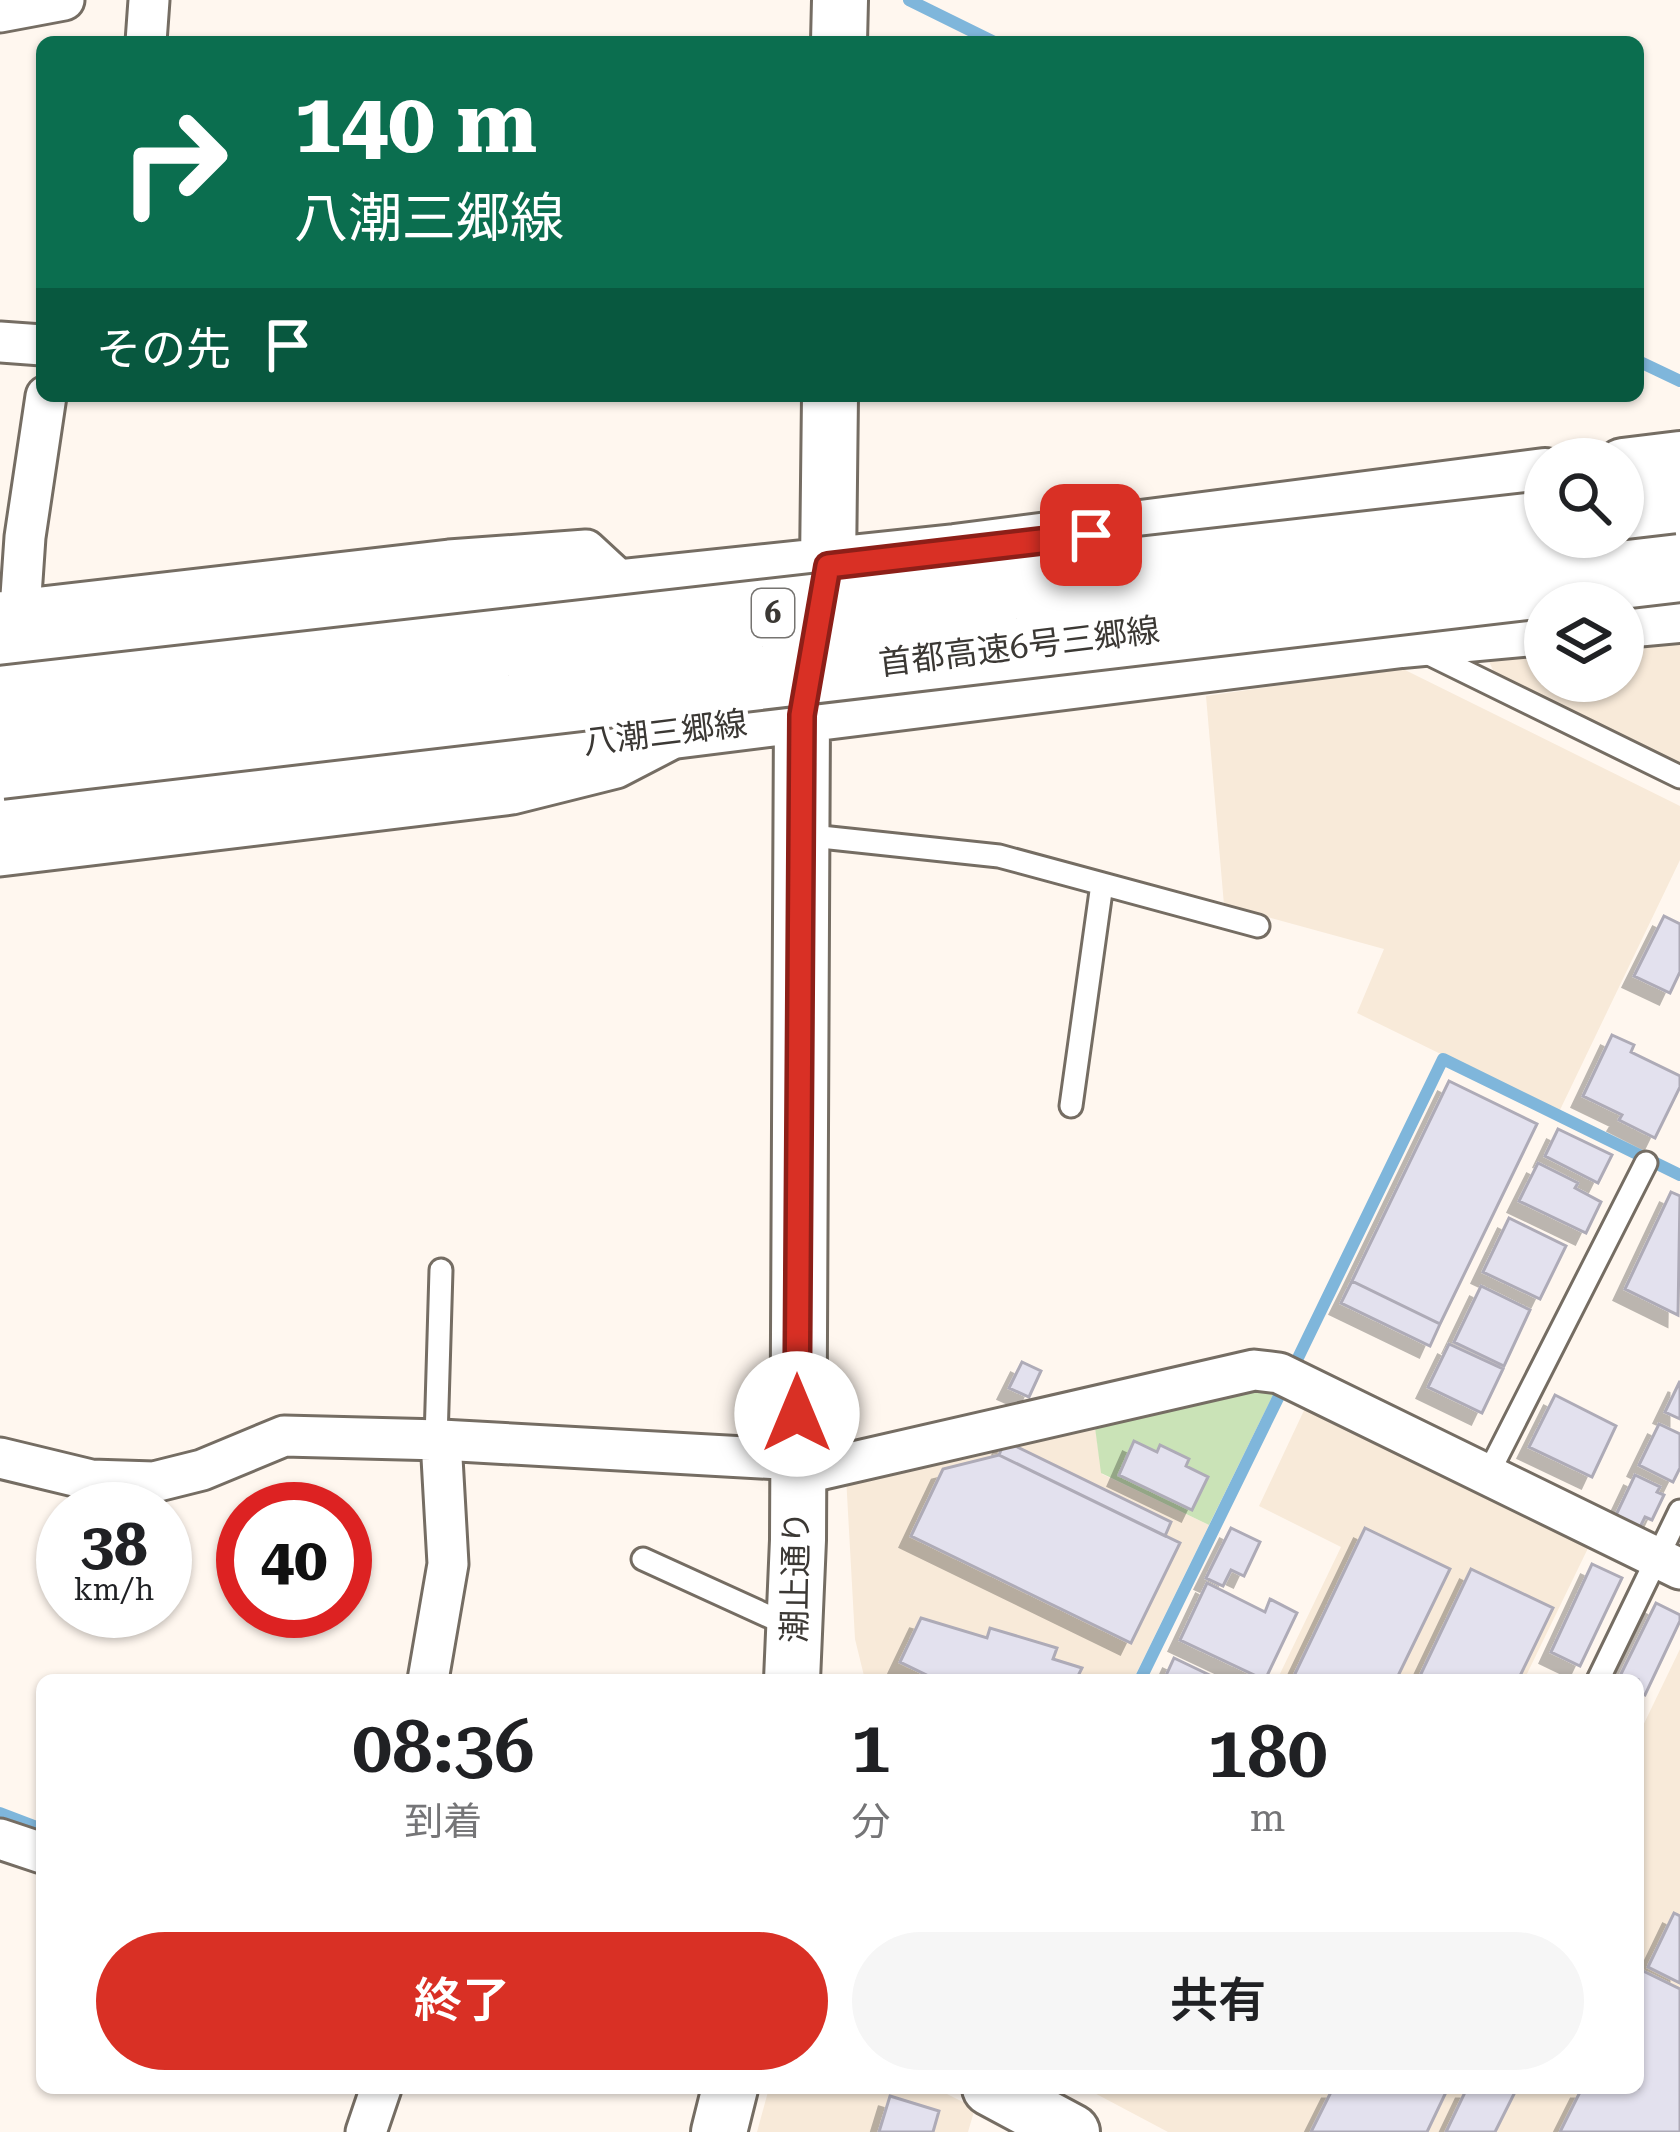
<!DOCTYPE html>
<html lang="ja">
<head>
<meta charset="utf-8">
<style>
	:root { --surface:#fff; --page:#f6f6f6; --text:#202124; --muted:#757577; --accent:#d93025 }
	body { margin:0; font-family:"Roboto Serif","Noto Sans JP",serif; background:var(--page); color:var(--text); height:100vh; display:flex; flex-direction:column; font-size:45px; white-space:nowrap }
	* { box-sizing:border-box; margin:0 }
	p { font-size:39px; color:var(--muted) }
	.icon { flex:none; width:66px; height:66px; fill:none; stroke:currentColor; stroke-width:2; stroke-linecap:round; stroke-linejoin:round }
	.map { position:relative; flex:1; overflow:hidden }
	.panel { position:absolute; left:36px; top:1674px; width:1608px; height:420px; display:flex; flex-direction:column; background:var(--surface); border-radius:18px; box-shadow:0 3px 9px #0004 }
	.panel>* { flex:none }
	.hud { position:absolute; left:36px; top:36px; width:1608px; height:366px; border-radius:18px; box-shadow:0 3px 9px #0004; background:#0b6e4f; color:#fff; overflow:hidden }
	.buttons { position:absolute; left:1524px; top:438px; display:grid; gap:24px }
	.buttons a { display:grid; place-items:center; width:120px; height:120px; border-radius:50%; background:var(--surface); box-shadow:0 3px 9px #0004; font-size:60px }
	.speed { position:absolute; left:36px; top:1482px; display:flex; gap:24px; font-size:60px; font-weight:700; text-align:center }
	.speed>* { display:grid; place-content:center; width:156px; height:156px; border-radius:50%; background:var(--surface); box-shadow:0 3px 9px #0004; line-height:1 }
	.speed small { font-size:30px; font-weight:400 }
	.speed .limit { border:18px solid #d22; background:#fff; color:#111 }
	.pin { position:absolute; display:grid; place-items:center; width:102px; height:102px; color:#fff; margin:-51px; border-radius:24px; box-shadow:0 6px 18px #0006 }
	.me { position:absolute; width:132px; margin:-66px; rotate:0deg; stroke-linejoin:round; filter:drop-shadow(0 0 9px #0008) }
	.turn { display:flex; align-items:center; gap:42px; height:252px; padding:0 60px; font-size:54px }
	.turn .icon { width:156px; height:156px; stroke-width:2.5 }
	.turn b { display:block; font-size:84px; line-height:102px }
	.then { display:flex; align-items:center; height:114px; padding:0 60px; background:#0003; gap:24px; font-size:45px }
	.eta { display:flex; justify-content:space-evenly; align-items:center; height:204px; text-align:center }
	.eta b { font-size:72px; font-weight:600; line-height:84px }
	.primary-button { display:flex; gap:24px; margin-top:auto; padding:24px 60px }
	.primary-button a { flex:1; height:138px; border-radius:72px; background:var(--accent); color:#fff; font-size:48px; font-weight:600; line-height:138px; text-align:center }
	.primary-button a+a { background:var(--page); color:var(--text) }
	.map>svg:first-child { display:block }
</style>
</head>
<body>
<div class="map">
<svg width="1680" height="2132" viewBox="0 0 1680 2132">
	<defs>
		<filter id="shadow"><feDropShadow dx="-11" dy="11" stdDeviation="0" flood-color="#0004"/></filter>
	</defs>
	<rect width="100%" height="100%" fill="#fff7ef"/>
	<path fill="#f8ead9" d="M 1680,638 L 1680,765 L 1495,675 L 1488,659 L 1545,653 L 1545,681 L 1623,681 L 1623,644 Z
		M 1401,668 L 1680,806 L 1680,860 L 1559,1112 L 1357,1013 L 1384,949 L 1224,905 L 1206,696 Z
		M 1307,1404 L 1591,1542 L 1524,1680 L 1277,1680 L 1341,1547 L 1259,1506 Z
		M 1094,1420 L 1102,1474 L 1209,1525 L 1133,1680 L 865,1680 L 855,1639 L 846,1476 Z
		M 1680,1649 L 1680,2132 L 1168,2132 L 1085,2088 L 1638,2088 L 1638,1736 Z
		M 769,2088 L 935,2088 L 975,2108 L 968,2132 L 757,2132 Z"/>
	<path fill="#cae3b7" d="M 1262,1382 L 1276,1389 L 1209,1525 L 1101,1473 L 1094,1420 Z"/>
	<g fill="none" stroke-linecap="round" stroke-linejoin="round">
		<path stroke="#7fb6db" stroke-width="12" d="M 909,0 L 994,42
			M 1638,361 L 1680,381
			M 1296,1362 L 1443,1059 L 1680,1175
			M 1140,1680 L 1281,1392
			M 0,1813 L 42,1829"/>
	</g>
	<path fill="#e3e1ee" stroke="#aeabb7" stroke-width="3" filter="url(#shadow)" d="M 1664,916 L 1680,924 L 1680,972 L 1670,993 L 1634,976 Z
		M 1612,1035 L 1634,1045 L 1631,1052 L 1680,1076 L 1680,1087 L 1655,1138 L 1619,1120 L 1622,1115 L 1583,1096 Z
		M 1449,1081 L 1537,1124 L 1440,1324 L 1352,1281 Z
		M 1558,1129 L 1612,1155 L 1598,1183 L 1545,1156 Z
		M 1538,1163 L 1578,1183 L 1575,1188 L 1601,1202 L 1586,1233 L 1519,1201 Z
		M 1671,1192 L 1680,1196 L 1678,1315 L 1625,1289 Z
		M 1509,1218 L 1566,1246 L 1540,1299 L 1483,1272 Z
		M 1352,1281 L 1440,1324 L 1430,1346 L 1341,1303 Z
		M 1481,1286 L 1530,1310 L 1504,1366 L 1454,1342 Z
		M 1449,1344 L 1503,1369 L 1482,1413 L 1428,1387 Z
		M 1022,1362 L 1041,1371 L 1029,1397 L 1009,1388 Z
		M 1680,1381 L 1680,1419 L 1665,1412 Z
		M 1555,1395 L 1616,1426 L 1592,1477 L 1529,1447 Z
		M 1659,1424 L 1680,1434 L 1680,1468 L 1673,1482 L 1639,1465 Z
		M 1005,1441 L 1171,1522 L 1165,1536 L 999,1455 Z
		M 1134,1441 L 1157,1452 L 1160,1445 L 1189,1459 L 1186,1466 L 1208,1477 L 1192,1510 L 1119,1475 Z
		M 999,1455 L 1180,1543 L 1131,1643 L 911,1536 L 943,1469 Z
		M 1635,1475 L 1660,1487 L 1657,1492 L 1664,1495 L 1652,1520 L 1645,1517 L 1640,1527 L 1616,1515 Z
		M 1231,1528 L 1260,1542 L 1244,1576 L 1231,1570 L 1223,1586 L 1206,1578 Z
		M 1365,1528 L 1450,1569 L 1396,1680 L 1292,1680 Z
		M 1592,1564 L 1622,1578 L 1580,1666 L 1551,1652 Z
		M 1471,1569 L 1553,1608 L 1518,1680 L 1418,1680 Z
		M 1207,1583 L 1265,1612 L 1270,1599 L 1297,1613 L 1265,1680 L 1180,1640 Z
		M 1656,1603 L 1680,1615 L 1680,1621 L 1645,1695 L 1638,1691 L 1638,1680 L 1618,1680 Z
		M 921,1618 L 987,1638 L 990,1628 L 1057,1648 L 1053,1659 L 1082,1668 L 1076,1680 L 937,1680 L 900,1662 Z
		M 1174,1658 L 1220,1680 L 1164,1680 Z
		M 1674,1913 L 1680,1916 L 1680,1983 L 1648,1967 Z
		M 1639,1969 L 1680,1989 L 1680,2132 L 1560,2132 L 1582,2088 L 1638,2088 Z
		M 1333,2088 L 1448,2088 L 1427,2132 L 1311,2132 Z
		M 1467,2088 L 1517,2088 L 1495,2132 L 1446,2132 Z
		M 890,2096 L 939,2111 L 933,2132 L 879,2132 Z"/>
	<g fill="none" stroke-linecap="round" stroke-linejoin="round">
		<defs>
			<path id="lane" d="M 1423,651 L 1680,777
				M 802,835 L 999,856 L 1258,926
				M 1071,1106 L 1102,884
				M 436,1440 L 441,1270
				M 1488,1474 L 1646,1163
				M 643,1559 L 790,1626
				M 1598,1680 L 1680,1511"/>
			<path id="street" d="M 0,12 L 64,0
				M 146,42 L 149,0
				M 0,342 L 42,345
				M 20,610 L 25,537 L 46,396
				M 0,612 L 449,560 L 586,550 L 626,587
				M 0,856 L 512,794 L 616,768 L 668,741
				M 0,1458 L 91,1480 L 154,1482 L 202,1470 L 284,1436 L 441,1440 L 797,1460
				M 797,1475 L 1254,1370 L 1279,1373 L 1680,1569
				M 428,1680 L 448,1564 L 441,1440
				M 0,1839 L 42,1853
				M 366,2132 L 381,2088"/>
			<path id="secondary" d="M 839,42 L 840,0
				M 1623,466 L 1680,459
				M 822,603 L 828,566 L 830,396
				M 1623,620 L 1680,615
				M 0,653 L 955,552 L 1545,476
				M 0,815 L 1401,640 L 1545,627
				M 792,1680 L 798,1540 L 802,715 L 808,679
				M 990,2088 L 1072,2132
				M 719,2132 L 730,2088"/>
			<path id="highway" d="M 1623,516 L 1680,509"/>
		</defs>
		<use href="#lane" stroke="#756d63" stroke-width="27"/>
		<use href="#street" stroke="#756d63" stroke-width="45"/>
		<use href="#secondary" stroke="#756d63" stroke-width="60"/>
		<use href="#highway" stroke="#756d63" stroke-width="72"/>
		<use href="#lane" stroke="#fff" stroke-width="21"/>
		<use href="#street" stroke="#fff" stroke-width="39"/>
		<use href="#secondary" stroke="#fff" stroke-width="54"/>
		<use href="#highway" stroke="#fff" stroke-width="66"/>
		<defs>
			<path id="highway-bridge" d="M 0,700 L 1545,525
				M 0,765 L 1680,568"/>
		</defs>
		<use href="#highway-bridge" stroke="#756d63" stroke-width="72" stroke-linecap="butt"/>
		<use href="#highway-bridge" stroke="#fff" stroke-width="66"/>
	</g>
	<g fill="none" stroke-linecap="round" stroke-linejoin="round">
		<defs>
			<path id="route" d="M 797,1414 L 802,715 L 828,566 L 1091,535"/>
		</defs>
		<use href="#route" stroke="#8d1f18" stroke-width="30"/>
		<use href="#route" stroke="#d93025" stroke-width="21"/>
	</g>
	<g text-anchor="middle" stroke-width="10" stroke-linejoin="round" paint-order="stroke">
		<rect fill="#fff" stroke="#767471" stroke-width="3" x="752" y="589" width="42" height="48" rx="9"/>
		<g font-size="30" font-weight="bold" fill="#3b3834">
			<text x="773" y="623">6</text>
		</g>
		<g font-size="33" fill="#3b3834" stroke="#fff">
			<text transform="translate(1019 646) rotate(-7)" y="12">首都高速6号三郷線</text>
			<text transform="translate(665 732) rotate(-7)" y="12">八潮三郷線</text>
			<text transform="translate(795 1577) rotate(-89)" y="12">潮止通り</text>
		</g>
	</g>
</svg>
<div class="buttons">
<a><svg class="icon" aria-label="search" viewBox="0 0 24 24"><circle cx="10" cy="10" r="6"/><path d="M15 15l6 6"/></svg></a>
<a><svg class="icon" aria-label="layers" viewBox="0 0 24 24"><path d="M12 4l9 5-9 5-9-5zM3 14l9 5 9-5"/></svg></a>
</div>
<div class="speed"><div>38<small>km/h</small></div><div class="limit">40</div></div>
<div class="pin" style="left:1091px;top:535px;background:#d93025"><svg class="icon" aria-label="arrive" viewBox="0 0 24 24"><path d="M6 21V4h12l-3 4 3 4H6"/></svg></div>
<svg class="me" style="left:797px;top:1414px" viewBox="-20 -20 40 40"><circle r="19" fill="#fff"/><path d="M0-13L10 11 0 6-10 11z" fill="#d93025"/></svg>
<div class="hud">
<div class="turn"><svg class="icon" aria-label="right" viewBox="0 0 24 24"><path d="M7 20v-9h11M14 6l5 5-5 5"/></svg><div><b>140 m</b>八潮三郷線</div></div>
<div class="then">その先<svg class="icon" aria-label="arrive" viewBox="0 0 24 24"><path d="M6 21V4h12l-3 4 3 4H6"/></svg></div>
</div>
<section class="panel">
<div class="eta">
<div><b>08:36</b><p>到着</p></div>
<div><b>1</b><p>分</p></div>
<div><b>180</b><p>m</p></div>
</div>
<div class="primary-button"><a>終了</a><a>共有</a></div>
</section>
</div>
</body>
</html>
